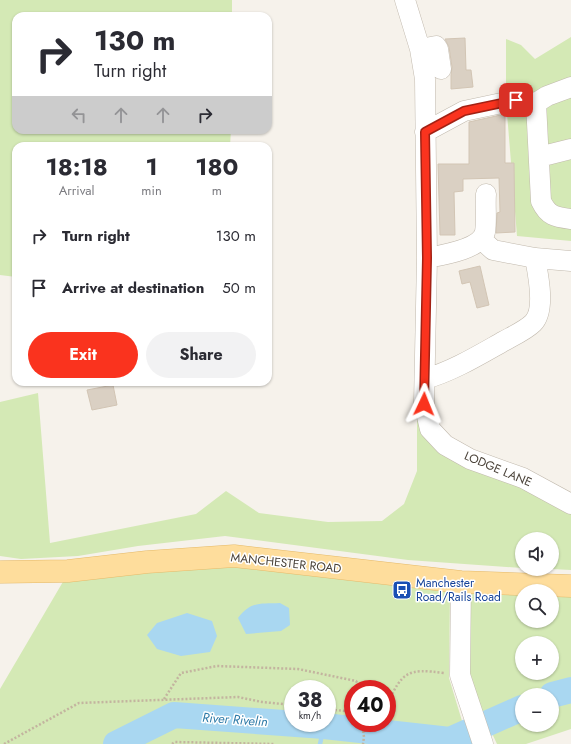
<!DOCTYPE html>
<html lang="en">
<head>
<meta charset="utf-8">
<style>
	:root { --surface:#fff; --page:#f2f2f3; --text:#2b2b33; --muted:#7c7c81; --accent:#fa331e }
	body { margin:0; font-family:Jost,sans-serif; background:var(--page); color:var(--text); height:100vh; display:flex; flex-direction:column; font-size:15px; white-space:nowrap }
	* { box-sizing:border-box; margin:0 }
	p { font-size:13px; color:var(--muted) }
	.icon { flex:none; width:22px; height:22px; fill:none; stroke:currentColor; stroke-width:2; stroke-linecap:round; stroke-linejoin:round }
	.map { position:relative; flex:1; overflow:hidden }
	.sheet { position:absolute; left:12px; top:142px; width:260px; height:244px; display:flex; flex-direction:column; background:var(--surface); border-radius:12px; box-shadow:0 1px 3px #0004 }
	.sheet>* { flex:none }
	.top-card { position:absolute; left:12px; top:12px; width:260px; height:122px; border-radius:12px; box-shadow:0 1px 3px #0004; background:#fff; color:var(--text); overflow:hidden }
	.fabs { position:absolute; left:515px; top:532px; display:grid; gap:8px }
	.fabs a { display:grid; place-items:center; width:44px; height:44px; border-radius:50%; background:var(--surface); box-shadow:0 1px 3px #0004; font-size:20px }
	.speed { position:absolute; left:284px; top:680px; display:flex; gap:8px; font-size:20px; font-weight:700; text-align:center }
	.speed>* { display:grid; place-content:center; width:52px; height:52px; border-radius:50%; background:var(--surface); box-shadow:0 1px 3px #0004; line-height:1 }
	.speed small { font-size:10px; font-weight:400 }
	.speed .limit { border:6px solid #d22; background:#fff; color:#111 }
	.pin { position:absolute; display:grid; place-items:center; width:34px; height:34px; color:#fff; margin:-17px; border-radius:8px; box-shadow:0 2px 6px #0006 }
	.me { position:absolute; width:44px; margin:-22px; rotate:2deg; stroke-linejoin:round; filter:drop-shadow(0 0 3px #0008) }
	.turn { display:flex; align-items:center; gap:14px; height:84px; padding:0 16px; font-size:18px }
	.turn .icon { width:52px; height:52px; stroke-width:2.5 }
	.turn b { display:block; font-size:28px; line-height:34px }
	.lanes { display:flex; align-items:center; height:38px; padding:0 16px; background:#0003; justify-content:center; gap:20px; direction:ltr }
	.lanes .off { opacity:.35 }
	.eta { display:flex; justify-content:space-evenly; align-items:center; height:68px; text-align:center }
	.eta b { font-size:24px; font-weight:700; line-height:28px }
	.primary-button { display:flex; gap:8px; margin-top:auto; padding:8px 16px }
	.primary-button a { flex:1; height:46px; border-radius:24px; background:var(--accent); color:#fff; font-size:16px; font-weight:700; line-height:46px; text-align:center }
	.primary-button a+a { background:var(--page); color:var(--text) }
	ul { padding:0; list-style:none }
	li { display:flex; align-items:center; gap:12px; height:52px; padding:0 16px }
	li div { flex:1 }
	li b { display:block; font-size:15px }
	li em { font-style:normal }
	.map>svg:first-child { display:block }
</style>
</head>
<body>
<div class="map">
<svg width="571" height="744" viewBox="0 0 571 744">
	<rect width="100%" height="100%" fill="#f6f2eb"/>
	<path fill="#d4e9b5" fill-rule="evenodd" d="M 0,0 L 232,0 L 232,16 L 16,16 L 16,130 L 231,130 L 230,146 L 16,146 L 16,277 L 0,275 Z
		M 571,37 L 571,241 L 517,236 L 506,101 L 506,39 L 521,45 L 535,59 Z
		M 38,393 L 50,543 L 196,514 L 226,491 L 259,513 L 328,522 L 382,521 L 404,504 L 417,471 L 417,418 L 540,495 L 571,512 L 571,570 L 552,569 L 552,539 L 522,539 L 522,568 L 408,560 L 225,536 L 138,546 L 78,556 L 21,559 L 0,556 L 0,402 Z
		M 229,566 L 450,592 L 449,678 L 469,744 L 0,744 L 0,689 L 64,580 ZM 293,689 L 327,689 L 327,723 L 293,723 ZM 353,689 L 387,689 L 387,723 L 353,723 Z
		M 470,594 L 522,595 L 522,621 L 552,621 L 552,595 L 571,596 L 571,729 L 526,744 L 497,744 L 466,678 ZM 522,643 L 552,643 L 552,673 L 522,673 ZM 522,695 L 552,695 L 552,725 L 522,725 Z"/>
	<path fill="#a9d7f1" d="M 280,603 L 289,608 L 290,625 L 281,631 L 246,634 L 238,618 C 251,601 260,604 280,603 Z
		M 187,613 L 212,621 L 217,636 L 210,652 L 181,656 L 157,649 L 147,635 L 157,623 Z"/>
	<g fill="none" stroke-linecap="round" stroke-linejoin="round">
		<path stroke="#a9d7f1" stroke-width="4.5" d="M 320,744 L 324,726"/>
		<path stroke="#a9d7f1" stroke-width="26" d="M 552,695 L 571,690
			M 116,744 L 174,715 L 324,726 L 450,740 L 522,708"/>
	</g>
	<path fill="#dad0c3" stroke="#d2c5b4" d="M 465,38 L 466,70 L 471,70 L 473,87 L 451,89 L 451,75 L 452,67 L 449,47 L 445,39 Z
		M 505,114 L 505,163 L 514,163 L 515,232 L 496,233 L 497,213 L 500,212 L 499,178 L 463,179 L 463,191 L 454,192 L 455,235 L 440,235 L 438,164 L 469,164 L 469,122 Z
		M 480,266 L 489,305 L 477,308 L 470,282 L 462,284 L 459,271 Z
		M 113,385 L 117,405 L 92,410 L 87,390 Z"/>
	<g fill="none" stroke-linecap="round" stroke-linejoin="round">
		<defs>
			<path id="minor" d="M 405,0 L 420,49 L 425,79 L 427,258 L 424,404 L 430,429 L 445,445 L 470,459 L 523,478 L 571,504
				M 420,49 L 436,46 L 438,49 L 441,69
				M 536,103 L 541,201 C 548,216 555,217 571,219
				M 425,132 L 464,111 L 516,100 L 536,103 L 547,96 L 571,87
				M 539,157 L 571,149
				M 481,239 L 493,250 L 535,258 L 571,261
				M 427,258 C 443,255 481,249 485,232 C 487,220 485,206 486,194
				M 425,379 C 453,371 479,355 504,341 C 513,336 526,330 533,323 C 546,310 538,274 535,258
				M 461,582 L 460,675 L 483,744"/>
			<path id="major" d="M 0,572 L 68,571 L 147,562 L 234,556 L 461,582 L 571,586"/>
		</defs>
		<use href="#minor" stroke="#c1b9ad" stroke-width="21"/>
		<use href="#major" stroke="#e5ba6a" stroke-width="23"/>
		<path stroke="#c3b49f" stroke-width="2.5" stroke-dasharray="2 2" stroke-linecap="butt" d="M 164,699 L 181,673 L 217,666 L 298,669 L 356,681 L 361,689
			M 387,705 C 402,672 407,668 444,673
			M 327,709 L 353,712
			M 362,723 L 364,737 L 363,744
			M 4,744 L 79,703 L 238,697 L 262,702 L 293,705
			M 172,744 L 175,742 L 275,744"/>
		<use href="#minor" stroke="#fff" stroke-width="20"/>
		<use href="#major" stroke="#fedd9c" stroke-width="22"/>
	</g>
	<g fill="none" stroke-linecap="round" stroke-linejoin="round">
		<defs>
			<path id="route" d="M 424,404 L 427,258 L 425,132 L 464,111 L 516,100"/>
		</defs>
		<use href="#route" stroke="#a22114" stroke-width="10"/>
		<use href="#route" stroke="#fa331e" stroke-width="7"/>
	</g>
	<defs>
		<symbol id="bus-square" viewBox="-11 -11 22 22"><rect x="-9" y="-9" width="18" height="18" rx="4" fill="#1a4fb4" stroke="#fff"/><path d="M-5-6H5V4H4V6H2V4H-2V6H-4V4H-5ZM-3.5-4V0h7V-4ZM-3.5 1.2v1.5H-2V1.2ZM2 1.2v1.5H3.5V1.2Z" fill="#fff"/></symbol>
	</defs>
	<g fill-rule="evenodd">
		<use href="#bus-square" x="391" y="579" width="22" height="22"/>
	</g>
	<g text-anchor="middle" stroke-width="3" stroke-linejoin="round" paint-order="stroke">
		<g font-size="12" fill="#4a4239" stroke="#fff">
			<text transform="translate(498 469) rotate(23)" y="4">LODGE LANE</text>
			<text transform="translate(286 563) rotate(6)" y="4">MANCHESTER ROAD</text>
		</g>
		<g font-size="12" fill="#164399" stroke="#fff" text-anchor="start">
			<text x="416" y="587">Manchester<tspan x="416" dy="14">Road/Rails Road</tspan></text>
		</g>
		<g font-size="13" font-style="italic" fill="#2d7aa7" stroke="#fff">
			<text transform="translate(235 719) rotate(4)" y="5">River Rivelin</text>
		</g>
	</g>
</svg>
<div class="fabs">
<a><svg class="icon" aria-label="sound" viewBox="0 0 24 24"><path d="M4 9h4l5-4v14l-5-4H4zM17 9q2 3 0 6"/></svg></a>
<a><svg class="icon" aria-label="search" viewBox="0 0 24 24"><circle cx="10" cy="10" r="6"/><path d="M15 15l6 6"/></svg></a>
<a>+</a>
<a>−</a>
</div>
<div class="speed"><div>38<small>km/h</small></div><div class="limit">40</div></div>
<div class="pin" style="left:516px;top:100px;background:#d93025"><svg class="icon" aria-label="arrive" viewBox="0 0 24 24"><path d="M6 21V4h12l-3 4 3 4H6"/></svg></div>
<svg class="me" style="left:424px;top:404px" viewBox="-20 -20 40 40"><path d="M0-17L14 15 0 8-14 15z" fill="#fa331e" stroke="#fff" stroke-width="4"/></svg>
<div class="top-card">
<div class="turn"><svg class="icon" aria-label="right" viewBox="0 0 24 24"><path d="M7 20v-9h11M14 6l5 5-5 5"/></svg><div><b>130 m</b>Turn right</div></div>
<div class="lanes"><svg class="icon off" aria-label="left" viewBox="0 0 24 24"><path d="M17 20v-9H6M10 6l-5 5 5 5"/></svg><svg class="icon off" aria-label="ahead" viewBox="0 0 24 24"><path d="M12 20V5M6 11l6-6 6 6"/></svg><svg class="icon off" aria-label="ahead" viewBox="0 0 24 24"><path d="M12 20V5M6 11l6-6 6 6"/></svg><svg class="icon" aria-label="right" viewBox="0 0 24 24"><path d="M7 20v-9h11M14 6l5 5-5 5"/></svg></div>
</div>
<section class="sheet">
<div class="eta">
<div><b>18:18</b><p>Arrival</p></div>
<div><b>1</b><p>min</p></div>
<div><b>180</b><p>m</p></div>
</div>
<ul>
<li><svg class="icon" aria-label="right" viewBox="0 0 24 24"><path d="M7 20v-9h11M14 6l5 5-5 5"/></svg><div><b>Turn right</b></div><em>130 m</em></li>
<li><svg class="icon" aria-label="arrive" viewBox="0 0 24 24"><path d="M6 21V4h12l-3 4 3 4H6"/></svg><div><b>Arrive at destination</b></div><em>50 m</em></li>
</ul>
<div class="primary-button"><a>Exit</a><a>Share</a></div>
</section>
</div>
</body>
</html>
